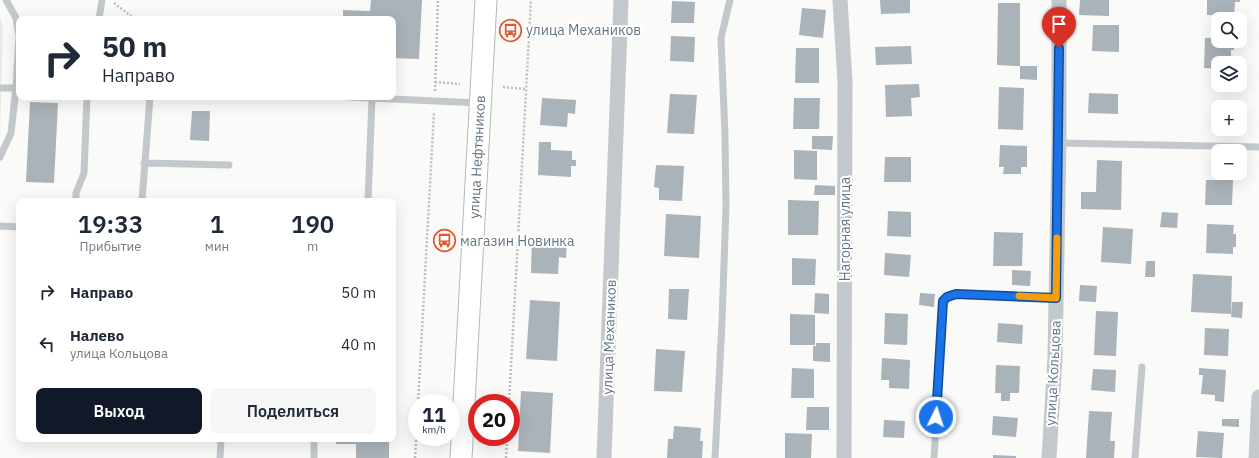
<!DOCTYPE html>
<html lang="ru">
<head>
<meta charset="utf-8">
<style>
	:root { --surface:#fff; --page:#f6f6f7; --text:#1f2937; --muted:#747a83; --accent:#111827 }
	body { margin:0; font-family:"IBM Plex Sans",sans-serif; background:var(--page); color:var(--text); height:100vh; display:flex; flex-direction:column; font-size:15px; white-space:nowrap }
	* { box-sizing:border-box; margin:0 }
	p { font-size:13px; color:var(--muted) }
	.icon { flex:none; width:22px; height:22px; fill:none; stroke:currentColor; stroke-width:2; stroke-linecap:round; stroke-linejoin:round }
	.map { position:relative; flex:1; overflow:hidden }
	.side { position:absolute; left:16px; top:198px; width:380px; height:244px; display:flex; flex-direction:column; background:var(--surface); border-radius:8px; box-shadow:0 4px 16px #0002 }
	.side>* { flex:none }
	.guide { position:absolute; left:16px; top:16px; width:380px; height:84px; border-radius:8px; box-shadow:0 4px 16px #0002; background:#fff; color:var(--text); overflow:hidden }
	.buttons { position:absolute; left:1211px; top:12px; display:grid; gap:8px }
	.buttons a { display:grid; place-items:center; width:36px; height:36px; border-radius:8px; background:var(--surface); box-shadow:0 4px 16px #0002; font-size:20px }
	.speed { position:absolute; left:408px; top:394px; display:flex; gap:8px; font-size:20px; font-weight:700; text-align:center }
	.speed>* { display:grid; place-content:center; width:52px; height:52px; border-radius:50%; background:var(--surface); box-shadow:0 4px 16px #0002; line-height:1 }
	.speed small { font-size:10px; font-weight:400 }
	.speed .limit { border:6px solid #d22; background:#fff; color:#111 }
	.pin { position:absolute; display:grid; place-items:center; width:34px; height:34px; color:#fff; margin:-41px -17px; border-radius:50% 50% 50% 0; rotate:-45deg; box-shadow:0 0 4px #0007 }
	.pin .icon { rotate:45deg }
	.me { position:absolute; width:44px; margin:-22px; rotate:4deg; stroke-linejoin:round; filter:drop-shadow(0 0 3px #0008) }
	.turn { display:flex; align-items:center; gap:14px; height:84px; padding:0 20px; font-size:18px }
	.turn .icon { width:52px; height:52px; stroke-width:2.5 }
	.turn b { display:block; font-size:28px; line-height:34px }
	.eta { display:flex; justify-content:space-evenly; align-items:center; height:68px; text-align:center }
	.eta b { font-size:24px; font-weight:600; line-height:28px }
	.primary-button { display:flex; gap:8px; margin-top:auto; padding:8px 20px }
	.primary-button a { flex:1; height:46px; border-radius:8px; background:var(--accent); color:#fff; font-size:16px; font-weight:600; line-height:46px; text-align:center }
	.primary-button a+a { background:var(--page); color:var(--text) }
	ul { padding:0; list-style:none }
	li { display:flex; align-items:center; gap:12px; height:52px; padding:0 20px }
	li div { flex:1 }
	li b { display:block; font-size:15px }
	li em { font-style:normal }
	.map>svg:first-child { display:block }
</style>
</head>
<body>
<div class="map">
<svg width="1259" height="458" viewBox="0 0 1259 458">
	<rect width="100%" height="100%" fill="#fafaf8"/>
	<path fill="#e8e9e9" d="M 0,17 L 3,27 L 0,138 Z"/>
	<path fill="#aab3b9" d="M 371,0 L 422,0 L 419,59 L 393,58 L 393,19 L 343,19 L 343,10 L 370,11 Z
		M 880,0 L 910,0 L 910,13 L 881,14 Z
		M 1080,0 L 1109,0 L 1109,16 L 1079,15 Z
		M 1207,0 L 1240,0 L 1240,2 L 1235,2 L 1234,16 L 1207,15 Z
		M 672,1 L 695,2 L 694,23 L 671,23 Z
		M 998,3 L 1020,3 L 1020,66 L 997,65 Z
		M 802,8 L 826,10 L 823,38 L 799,35 Z
		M 1093,25 L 1119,25 L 1119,52 L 1092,51 Z
		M 671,36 L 695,37 L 694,62 L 670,61 Z
		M 1205,38 L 1218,38 L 1218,41 L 1234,41 L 1234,50 L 1231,50 L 1231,56 L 1234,56 L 1237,60 L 1237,63 L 1218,63 L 1218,69 L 1204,68 Z
		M 911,46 L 912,64 L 876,65 L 875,47 Z
		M 796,48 L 819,48 L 819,83 L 795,83 Z
		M 1020,66 L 1037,66 L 1037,80 L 1020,79 Z
		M 919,84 L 920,97 L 911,98 L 912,116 L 886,117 L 885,85 Z
		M 999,87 L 1024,88 L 1023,130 L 998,129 Z
		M 1089,93 L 1118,94 L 1118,114 L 1088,113 Z
		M 670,94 L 697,95 L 694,134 L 667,133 Z
		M 542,98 L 576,100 L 575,114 L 568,113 L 567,127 L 540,125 Z
		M 794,98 L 820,98 L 819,129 L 793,129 Z
		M 30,102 L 58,103 L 54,183 L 26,182 Z
		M 192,111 L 210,111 L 209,141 L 190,140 Z
		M 812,136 L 833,136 L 832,150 L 812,149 Z
		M 539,142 L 551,142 L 551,150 L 572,151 L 572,160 L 576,160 L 576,166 L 571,166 L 571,177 L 538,175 Z
		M 1000,145 L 1027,146 L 1027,167 L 1021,167 L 1021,174 L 1003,174 L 1004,167 L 999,167 Z
		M 794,150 L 817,151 L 817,180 L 794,179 Z
		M 885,157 L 911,157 L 911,182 L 884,182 Z
		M 1097,160 L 1122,161 L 1121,210 L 1081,209 L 1081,192 L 1096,192 Z
		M 656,165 L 684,166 L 682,201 L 659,200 L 659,188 L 654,187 Z
		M 1221,173 L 1239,173 L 1239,176 L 1220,176 Z
		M 1206,180 L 1233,180 L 1232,205 L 1205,205 Z
		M 815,185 L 835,186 L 835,195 L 814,195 Z
		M 788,200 L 819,201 L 818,235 L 788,235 Z
		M 888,211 L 911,212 L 911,237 L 887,236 Z
		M 1162,212 L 1178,213 L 1177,228 L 1160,227 Z
		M 666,214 L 701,216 L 699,258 L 664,256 Z
		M 1207,224 L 1234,225 L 1233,234 L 1236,234 L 1236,247 L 1233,247 L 1233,254 L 1206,253 Z
		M 1103,227 L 1133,229 L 1131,264 L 1101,262 Z
		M 994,232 L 1023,233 L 1022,266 L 993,266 Z
		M 532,237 L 567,239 L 566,258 L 559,257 L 558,274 L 531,273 Z
		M 885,253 L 911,255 L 909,277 L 884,275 Z
		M 792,258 L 816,259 L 815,285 L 792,285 Z
		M 1146,261 L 1155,261 L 1155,277 L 1145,277 Z
		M 1012,270 L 1031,271 L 1030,286 L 1012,285 Z
		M 1193,274 L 1232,276 L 1231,314 L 1191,312 Z
		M 1080,285 L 1097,286 L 1096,302 L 1079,301 Z
		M 669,289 L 689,289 L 687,320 L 668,319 Z
		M 815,293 L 829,294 L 829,314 L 814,313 Z
		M 920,293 L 935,294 L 934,307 L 919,305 Z
		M 530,300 L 560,302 L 557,361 L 526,359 Z
		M 1232,302 L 1243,302 L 1242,318 L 1231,317 Z
		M 1096,311 L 1118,312 L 1116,356 L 1094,355 Z
		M 885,313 L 908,314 L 907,345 L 884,344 Z
		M 790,314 L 815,315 L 815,345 L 790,345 Z
		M 998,323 L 1023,325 L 1022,344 L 997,342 Z
		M 1205,328 L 1229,329 L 1228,356 L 1204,355 Z
		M 816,343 L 830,343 L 830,362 L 813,361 L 813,346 L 816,346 Z
		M 656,349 L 685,351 L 682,392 L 654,391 Z
		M 882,358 L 910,360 L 909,389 L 889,388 L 889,380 L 881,380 Z
		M 996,365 L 1020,366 L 1019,393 L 1010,393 L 1010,401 L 1001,401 L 1001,393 L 995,393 Z
		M 792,368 L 814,369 L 814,398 L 791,398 Z
		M 1199,368 L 1226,370 L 1224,402 L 1215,401 L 1215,395 L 1201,394 L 1203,375 L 1199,375 Z
		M 1093,369 L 1116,370 L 1115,392 L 1091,390 Z
		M 521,391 L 553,393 L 550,453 L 518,451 Z
		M 807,407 L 829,407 L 829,430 L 806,430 Z
		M 1089,411 L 1112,412 L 1110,441 L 1115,441 L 1114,458 L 1086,458 Z
		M 993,416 L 1018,418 L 1016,437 L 992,435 Z
		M 1222,419 L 1239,419 L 1239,427 L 1222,426 Z
		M 884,420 L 905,421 L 904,438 L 883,437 Z
		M 674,426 L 701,428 L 700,441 L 703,441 L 702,458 L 667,458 L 668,439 L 673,439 Z
		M 1198,431 L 1224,433 L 1222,458 L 1196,457 Z
		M 785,433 L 812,434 L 811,458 L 785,458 Z
		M 336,439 L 389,439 L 389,458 L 356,458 L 356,444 L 336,444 Z
		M 993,455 L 1016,456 L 1016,458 L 993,458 Z"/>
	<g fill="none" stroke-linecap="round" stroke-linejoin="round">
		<defs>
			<path id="secondary" d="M 461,458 L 486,0"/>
		</defs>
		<use href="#secondary" stroke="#b3babf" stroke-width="23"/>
		<path stroke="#bbbfc2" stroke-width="2.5" stroke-dasharray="2 2" stroke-linecap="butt" d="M 114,3 L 135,19
			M 435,82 L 460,84
			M 503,87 L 525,89
			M 435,91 L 438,0
			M 418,403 L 434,112
			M 509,403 L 531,0
			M 415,458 L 417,427
			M 506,458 L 507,437"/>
		<path stroke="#c3c8cc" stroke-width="7" d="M 99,19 L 102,0
			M 0,88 L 19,88
			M 349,97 L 479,103
			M 1059,143 L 1259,147
			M 0,157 L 11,133 L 16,88 L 19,36 L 16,18 L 6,0
			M 144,163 L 229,165
			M 76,201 L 76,193 L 84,173 L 87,97
			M 142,201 L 150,97
			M 368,201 L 372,98
			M 0,226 L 19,227
			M 220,458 L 221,439
			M 314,458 L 314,439
			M 715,458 L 722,322 L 726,206 L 725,135 L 721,38 L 730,0
			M 934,458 L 943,301 L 947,297 L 956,294 L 1056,298
			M 1135,458 L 1142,367"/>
		<path stroke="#c3c8cc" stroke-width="15" d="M 840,0 L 845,81 L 844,458
			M 604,458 L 621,0
			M 1049,458 L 1055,357 L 1059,143 L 1059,0
			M 1256,458 L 1259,397"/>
		<use href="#secondary" stroke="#fff" stroke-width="21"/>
	</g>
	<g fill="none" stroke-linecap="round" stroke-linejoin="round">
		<defs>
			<path id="route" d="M 936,417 L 943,301 L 947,297 L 956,294 L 1056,298 L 1059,48"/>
		</defs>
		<use href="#route" stroke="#114b97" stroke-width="10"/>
		<use href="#route" stroke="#1a73e8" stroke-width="7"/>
		<path stroke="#f59e0b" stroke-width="7" d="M 1019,296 L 1056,298 L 1057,238"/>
	</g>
	<defs>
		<symbol id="bus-ring" viewBox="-11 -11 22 22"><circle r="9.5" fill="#fff" stroke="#e4572e" stroke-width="1.5"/><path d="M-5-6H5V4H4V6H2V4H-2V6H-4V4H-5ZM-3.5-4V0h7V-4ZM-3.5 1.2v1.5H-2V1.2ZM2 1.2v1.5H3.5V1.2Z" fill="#e4572e"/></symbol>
	</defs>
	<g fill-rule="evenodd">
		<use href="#bus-ring" x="498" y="18" width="25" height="25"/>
		<use href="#bus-ring" x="432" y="228" width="25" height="25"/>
	</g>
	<g text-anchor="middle" stroke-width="4" stroke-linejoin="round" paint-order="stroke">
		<g font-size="14" fill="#657683" stroke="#fff" text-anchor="start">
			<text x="526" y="35">улица Механиков</text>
			<text x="460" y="246">магазин Новинка</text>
		</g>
		<g font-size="14" fill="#657683" stroke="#fff">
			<text transform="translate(477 157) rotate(-87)" y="5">улица Нефтяников</text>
			<text transform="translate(845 229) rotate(-90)" y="5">Нагорная улица</text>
			<text transform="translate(609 337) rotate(-88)" y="5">улица Механиков</text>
			<text transform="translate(1053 373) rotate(-87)" y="5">улица Кольцова</text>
		</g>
	</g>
</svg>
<div class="buttons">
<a><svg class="icon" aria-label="search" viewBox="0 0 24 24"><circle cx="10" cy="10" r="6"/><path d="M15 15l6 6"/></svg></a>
<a><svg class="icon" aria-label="layers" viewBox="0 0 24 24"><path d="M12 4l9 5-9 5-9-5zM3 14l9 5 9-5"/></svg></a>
<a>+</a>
<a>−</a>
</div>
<div class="speed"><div>11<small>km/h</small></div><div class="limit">20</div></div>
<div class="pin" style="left:1059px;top:48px;background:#d93025"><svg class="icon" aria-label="arrive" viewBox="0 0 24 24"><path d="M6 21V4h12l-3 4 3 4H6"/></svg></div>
<svg class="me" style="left:936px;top:417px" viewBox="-20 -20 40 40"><circle r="17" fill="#1a73e8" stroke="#fff" stroke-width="3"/><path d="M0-11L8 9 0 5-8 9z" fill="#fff"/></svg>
<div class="guide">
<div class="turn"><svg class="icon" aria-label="right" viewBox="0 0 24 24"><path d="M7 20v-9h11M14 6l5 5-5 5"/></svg><div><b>50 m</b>Направо</div></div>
</div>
<section class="side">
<div class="eta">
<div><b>19:33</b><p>Прибытие</p></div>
<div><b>1</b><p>мин</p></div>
<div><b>190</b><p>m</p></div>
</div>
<ul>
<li><svg class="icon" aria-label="right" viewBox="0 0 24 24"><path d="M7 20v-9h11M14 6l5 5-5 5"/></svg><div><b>Направо</b></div><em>50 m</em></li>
<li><svg class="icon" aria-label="left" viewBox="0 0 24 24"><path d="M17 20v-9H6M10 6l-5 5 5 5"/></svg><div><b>Налево</b><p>улица Кольцова</p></div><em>40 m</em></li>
</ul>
<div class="primary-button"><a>Выход</a><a>Поделиться</a></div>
</section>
</div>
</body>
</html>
